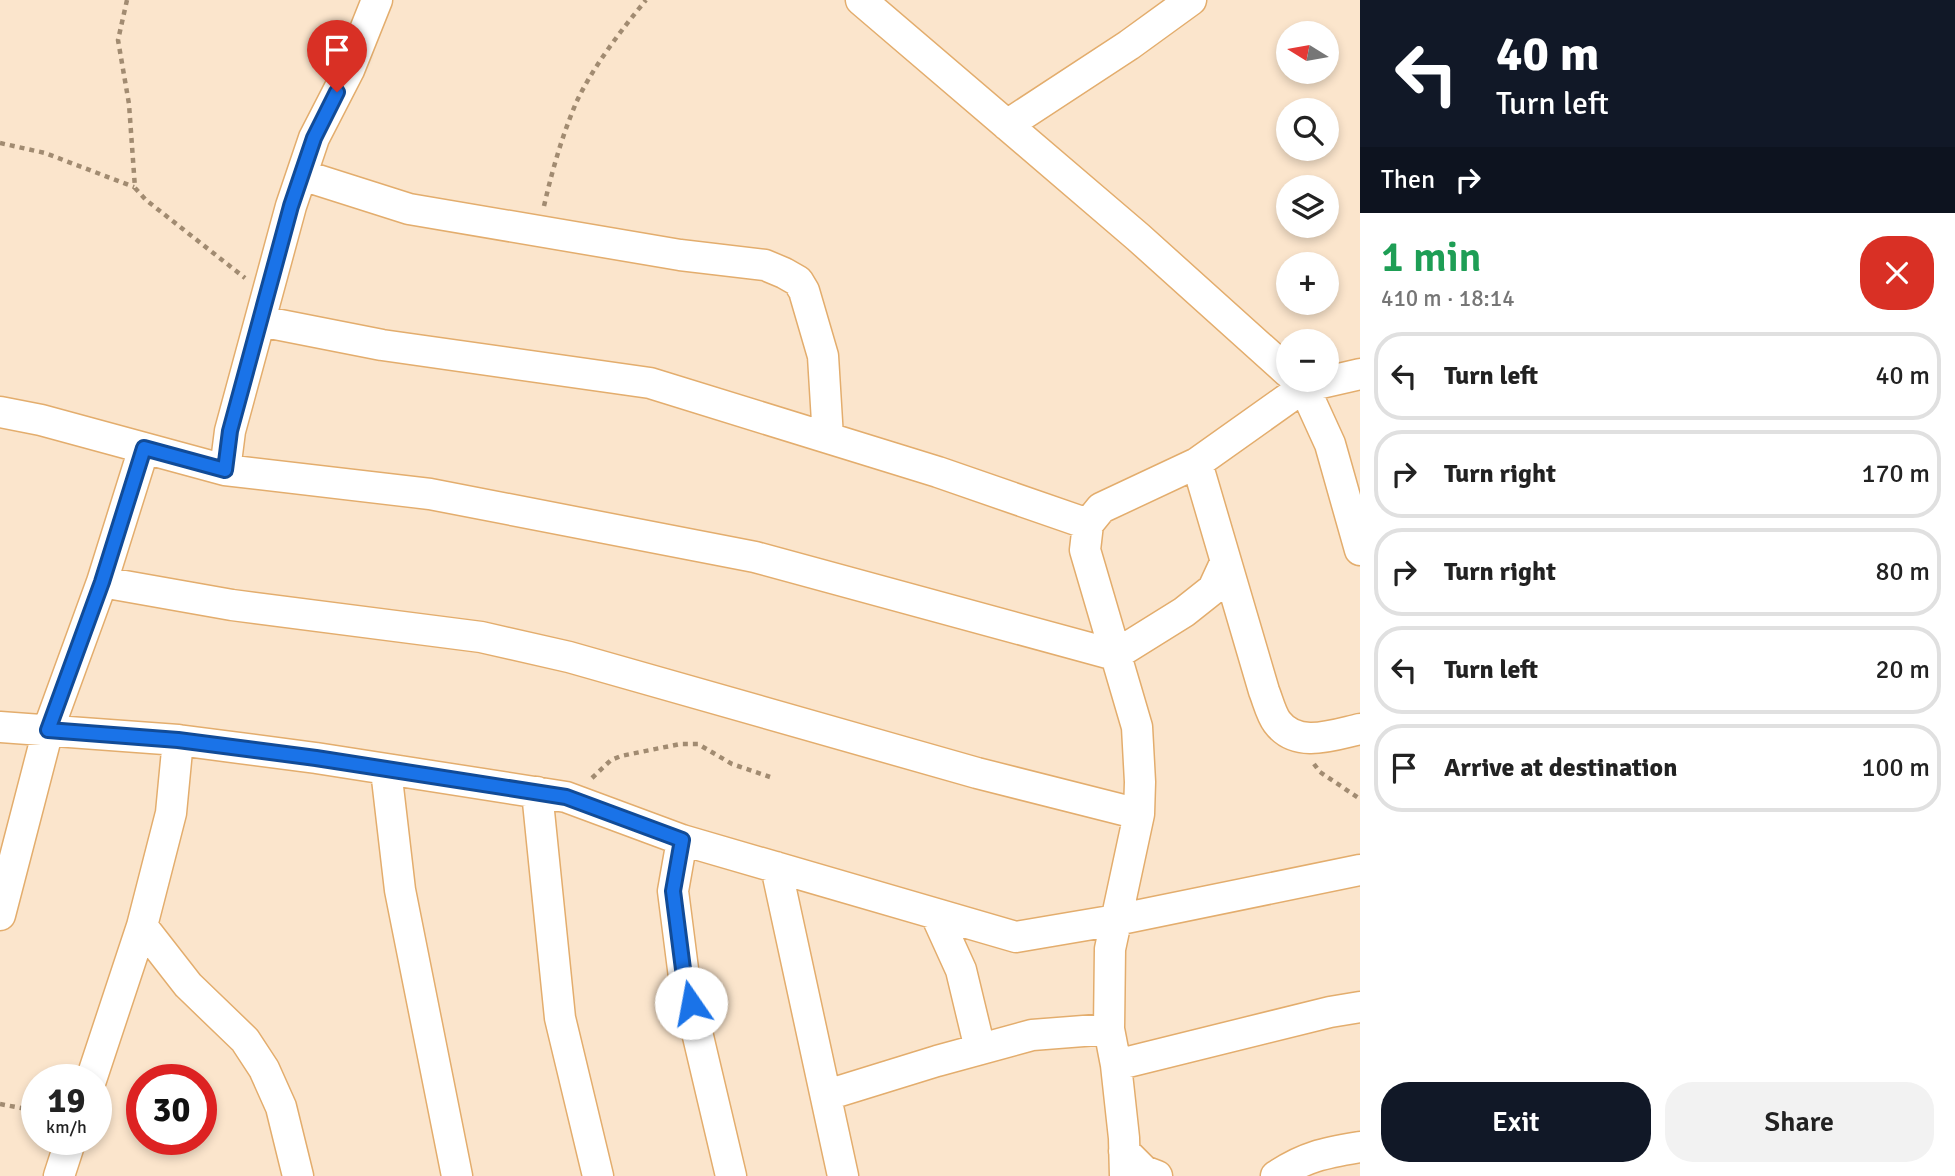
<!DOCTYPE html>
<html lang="en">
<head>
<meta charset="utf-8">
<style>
	:root { --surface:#fff; --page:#f2f2f2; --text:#222; --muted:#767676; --line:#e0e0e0; --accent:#111827 }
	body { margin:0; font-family:Signika,sans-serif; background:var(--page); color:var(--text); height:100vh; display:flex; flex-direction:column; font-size:26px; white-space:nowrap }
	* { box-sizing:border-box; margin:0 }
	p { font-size:23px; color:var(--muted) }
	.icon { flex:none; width:38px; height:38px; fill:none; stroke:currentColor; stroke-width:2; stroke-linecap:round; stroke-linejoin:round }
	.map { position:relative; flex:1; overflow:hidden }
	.details { display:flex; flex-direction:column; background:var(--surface); width:595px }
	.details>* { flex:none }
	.top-card { background:#111827; color:#fff; overflow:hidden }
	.needle { width:46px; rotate:281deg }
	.buttons { position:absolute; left:1276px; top:21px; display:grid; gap:14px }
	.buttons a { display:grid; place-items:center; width:63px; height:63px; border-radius:50%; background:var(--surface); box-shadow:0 4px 10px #0003; font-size:35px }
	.speed { position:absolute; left:21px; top:1064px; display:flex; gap:14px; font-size:35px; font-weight:700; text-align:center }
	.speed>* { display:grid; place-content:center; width:91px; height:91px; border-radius:50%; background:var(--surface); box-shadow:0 4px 10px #0003; line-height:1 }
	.speed small { font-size:18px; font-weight:400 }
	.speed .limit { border:10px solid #d22; background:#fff; color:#111 }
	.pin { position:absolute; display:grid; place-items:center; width:60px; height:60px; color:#fff; margin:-72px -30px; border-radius:50% 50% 50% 0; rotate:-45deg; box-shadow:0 0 7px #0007 }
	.pin .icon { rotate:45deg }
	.me { position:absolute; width:77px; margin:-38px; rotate:348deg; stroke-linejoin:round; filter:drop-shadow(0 0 5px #0008) }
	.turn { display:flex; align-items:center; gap:24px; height:147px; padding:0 21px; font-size:32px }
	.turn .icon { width:91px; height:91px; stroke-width:2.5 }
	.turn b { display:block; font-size:49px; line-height:60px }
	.then { display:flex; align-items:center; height:66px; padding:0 21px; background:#0003; gap:14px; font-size:26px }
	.round { display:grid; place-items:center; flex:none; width:74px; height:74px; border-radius:28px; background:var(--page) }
	.headline { display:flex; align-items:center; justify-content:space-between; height:119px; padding:0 21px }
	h1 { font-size:42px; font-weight:600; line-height:52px; color:#1e9e55 }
	.button { display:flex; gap:14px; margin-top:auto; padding:14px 21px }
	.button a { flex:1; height:80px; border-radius:28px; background:var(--accent); color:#fff; font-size:28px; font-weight:600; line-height:80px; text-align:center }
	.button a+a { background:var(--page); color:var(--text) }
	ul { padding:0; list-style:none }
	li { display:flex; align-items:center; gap:21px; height:88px; margin:0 14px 10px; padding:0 7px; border:4px solid var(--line); border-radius:28px }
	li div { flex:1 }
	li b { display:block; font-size:26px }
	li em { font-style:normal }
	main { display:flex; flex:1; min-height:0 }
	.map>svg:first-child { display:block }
</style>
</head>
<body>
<main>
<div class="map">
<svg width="1360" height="1176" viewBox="0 0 1360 1176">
	<rect width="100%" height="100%" fill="#fbe5cc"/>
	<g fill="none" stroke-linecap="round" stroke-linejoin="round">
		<defs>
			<path id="minor" d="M 861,0 L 1138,237 L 1288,372
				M 1007,125 L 1129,45 L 1191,0
				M 302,175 L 409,209 L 680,255 L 765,265 L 784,273 L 798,281 L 804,291 L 823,356 L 828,438
				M 260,321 L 382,345 L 650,383 L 938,472 L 1088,524
				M 1296,380 L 1304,387 L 1330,444 L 1360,550
				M 0,412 L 41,420 L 225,470 L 430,494 L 755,557 L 1115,655 L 1184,612 L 1213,589 L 1225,563
				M 1197,463 L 1264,691 C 1268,701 1271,714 1277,722 C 1297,749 1333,735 1360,729
				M 225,470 L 230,431 L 291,206 L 314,138 L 349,70 L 377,0
				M 102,582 L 232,605 L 481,637 L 569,657 L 977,773 L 1139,814
				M 0,727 L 178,740 L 316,758 L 566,797 L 682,840 L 1016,937 L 1116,920 L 1360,870
				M 386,770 L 400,890 L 457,1176
				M 537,792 L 560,1018 L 598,1176
				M 682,840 L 673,891 L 684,977 L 731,1176
				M 776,867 L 843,1176
				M 0,915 L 48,730 L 102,582 L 144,448
				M 936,915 L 961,970 L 980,1049
				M 142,926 L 188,985 L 245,1040 L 264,1069 L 281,1107 L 298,1176
				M 1116,1065 L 1330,1012 L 1360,1007
				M 91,1080 L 142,926 L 171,813 L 178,740
				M 827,1095 L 937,1061 L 1032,1035 L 1109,1029
				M 1124,1151 L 1144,1171 L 1157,1176
				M 59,1176 L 71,1139
				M 1125,1176 L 1124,1138 L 1116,1065 L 1109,1029 L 1110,949 L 1139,814 L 1140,782 L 1137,727 L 1085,550 L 1088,524 L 1101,508 L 1197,463 L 1304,387 L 1360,374
				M 1276,1176 C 1306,1156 1325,1153 1360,1147"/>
		</defs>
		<use href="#minor" stroke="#e3ad6d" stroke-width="33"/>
		<path stroke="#a18b71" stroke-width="4.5" stroke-dasharray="5 5" stroke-linecap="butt" d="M 127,0 L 118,40 L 129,104 L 135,188 L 146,200 L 245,278
			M 0,143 L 45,153 L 134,187
			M 544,206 C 552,171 562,136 576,103 C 592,68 622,29 646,0
			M 1314,764 L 1320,772 L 1360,799
			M 592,778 L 611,760 L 621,756 L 680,744 L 698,744 L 732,764 L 770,777
			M 0,1104 L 37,1111"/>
		<use href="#minor" stroke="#fff" stroke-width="30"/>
	</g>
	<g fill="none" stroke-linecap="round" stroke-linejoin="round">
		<defs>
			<path id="route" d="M 337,92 L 314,138 L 291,206 L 230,431 L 225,470 L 144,448 L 102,582 L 48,730 L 178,740 L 316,758 L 566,797 L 682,840 L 673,891 L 684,977 L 691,1003"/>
		</defs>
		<use href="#route" stroke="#114b97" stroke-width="18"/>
		<use href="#route" stroke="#1a73e8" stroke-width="12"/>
	</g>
</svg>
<div class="buttons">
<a><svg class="needle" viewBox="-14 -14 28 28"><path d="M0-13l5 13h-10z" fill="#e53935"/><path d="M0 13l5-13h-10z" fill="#767676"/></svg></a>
<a><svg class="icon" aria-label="search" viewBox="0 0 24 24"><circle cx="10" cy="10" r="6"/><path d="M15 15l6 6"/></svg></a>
<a><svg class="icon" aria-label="layers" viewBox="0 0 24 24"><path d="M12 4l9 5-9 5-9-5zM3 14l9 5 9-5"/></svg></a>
<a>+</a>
<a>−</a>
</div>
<div class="speed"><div>19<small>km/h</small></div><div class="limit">30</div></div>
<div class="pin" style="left:337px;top:92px;background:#d93025"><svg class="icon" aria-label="arrive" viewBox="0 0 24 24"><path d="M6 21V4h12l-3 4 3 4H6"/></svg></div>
<svg class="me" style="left:691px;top:1003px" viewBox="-20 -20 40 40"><circle r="19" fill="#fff"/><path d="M0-13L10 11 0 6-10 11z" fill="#1a73e8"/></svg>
</div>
<section class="details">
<div class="top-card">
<div class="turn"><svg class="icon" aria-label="left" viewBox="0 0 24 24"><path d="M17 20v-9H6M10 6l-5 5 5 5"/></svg><div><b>40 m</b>Turn left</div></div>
<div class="then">Then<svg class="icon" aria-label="right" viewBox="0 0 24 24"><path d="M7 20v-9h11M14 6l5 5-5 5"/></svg></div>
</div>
<div class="headline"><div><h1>1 min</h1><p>410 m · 18:14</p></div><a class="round" style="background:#d93025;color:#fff"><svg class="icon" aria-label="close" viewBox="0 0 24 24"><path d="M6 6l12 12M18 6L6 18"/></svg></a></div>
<ul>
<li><svg class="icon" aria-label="left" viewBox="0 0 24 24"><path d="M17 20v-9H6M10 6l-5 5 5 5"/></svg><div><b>Turn left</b></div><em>40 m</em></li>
<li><svg class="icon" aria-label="right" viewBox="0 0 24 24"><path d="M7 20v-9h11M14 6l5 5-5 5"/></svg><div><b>Turn right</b></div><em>170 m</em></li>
<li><svg class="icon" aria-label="right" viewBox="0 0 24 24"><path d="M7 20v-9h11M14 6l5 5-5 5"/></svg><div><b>Turn right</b></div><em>80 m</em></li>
<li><svg class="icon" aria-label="left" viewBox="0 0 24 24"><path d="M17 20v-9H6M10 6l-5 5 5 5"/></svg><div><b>Turn left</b></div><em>20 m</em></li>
<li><svg class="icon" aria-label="arrive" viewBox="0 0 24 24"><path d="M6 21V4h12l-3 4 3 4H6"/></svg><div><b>Arrive at destination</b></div><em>100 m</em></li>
</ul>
<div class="button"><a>Exit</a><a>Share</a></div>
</section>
</main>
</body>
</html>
